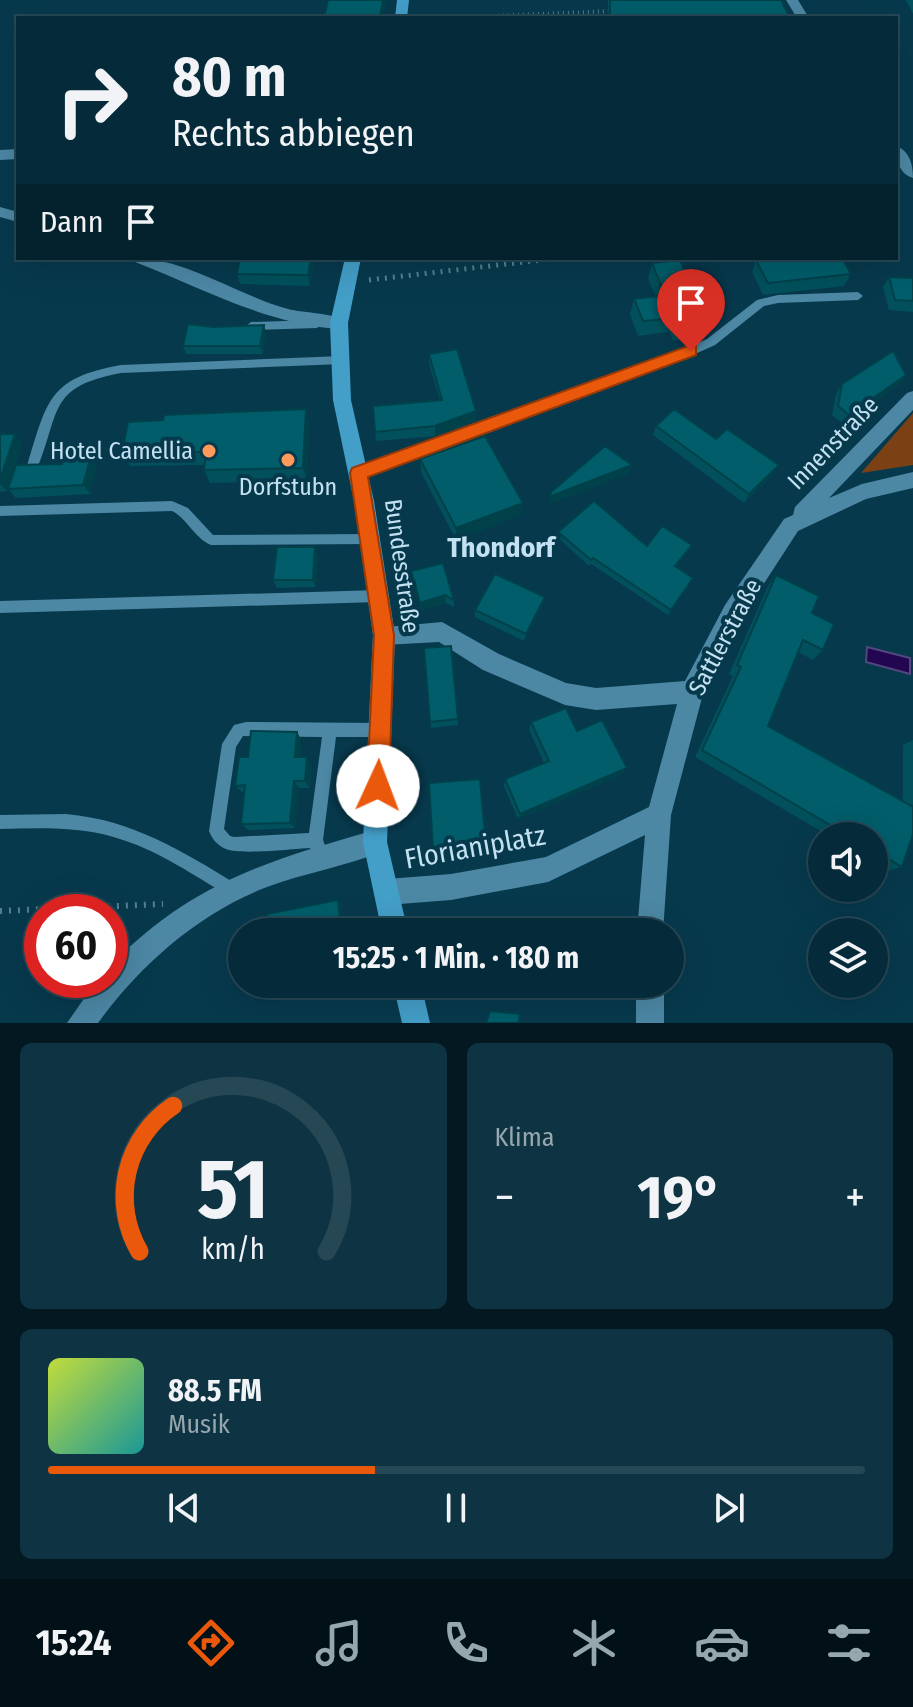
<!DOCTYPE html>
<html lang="de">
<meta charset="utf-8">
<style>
body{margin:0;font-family:"Fira Sans Condensed",sans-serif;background:#0e3342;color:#f1f3f6;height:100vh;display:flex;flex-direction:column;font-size:30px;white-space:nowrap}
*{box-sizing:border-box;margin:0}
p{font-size:26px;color:#97a7af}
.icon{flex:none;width:44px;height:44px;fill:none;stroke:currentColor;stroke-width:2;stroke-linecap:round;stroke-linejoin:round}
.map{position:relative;height:1023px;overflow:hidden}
.sheet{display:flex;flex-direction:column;gap:20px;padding:20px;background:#031820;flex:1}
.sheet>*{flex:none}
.top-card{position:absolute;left:16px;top:16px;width:882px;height:244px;border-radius:0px;box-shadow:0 8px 32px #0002,0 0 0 2px #264754;background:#052b3a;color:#f1f3f6;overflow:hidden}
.tools{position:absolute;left:808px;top:822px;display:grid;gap:16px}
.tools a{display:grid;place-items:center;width:80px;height:80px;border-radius:50%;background:#052b3a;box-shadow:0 8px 32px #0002,0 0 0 2px #264754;font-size:40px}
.speed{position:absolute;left:24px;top:894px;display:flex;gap:16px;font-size:40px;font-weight:700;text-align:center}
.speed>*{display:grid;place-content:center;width:104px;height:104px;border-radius:50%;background:#052b3a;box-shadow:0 8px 32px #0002,0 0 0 2px #264754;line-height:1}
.speed .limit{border:12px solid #d22;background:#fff;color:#111}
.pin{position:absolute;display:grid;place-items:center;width:68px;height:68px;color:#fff;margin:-82px -34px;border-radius:50% 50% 50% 0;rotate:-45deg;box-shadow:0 0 8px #0007}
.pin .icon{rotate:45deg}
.me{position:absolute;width:88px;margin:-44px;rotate:2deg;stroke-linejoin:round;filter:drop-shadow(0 0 6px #0008)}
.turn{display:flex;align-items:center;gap:28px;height:168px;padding:0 24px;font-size:36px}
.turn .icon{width:104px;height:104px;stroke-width:2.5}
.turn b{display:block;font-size:56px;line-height:68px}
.then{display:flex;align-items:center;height:76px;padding:0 24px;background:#0003;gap:16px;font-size:30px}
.big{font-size:60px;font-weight:700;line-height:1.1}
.sheet .widget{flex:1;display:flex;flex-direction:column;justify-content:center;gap:12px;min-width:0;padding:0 28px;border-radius:12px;background:#0e3342}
.sheet .dial{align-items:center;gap:0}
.dial svg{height:208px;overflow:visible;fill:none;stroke:#264754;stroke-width:7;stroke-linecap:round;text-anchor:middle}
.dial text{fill:#f1f3f6;stroke:none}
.song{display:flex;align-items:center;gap:24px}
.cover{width:96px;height:96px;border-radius:12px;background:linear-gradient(135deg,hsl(70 70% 55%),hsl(180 70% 35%))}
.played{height:8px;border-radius:4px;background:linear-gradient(90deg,#ea580c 40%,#264754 40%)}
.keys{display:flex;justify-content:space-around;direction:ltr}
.heat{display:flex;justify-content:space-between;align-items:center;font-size:44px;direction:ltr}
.sheet .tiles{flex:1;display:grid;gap:20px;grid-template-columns:1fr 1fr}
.widget:last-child{grid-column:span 2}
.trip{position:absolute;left:228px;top:918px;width:456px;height:80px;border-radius:40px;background:#052b3a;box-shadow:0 8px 32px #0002,0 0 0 2px #264754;font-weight:700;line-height:80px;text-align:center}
.dock{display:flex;height:128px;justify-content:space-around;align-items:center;background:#021117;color:#97a7af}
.dock .icon{width:56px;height:56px}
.dock .active{color:#ea580c}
.dock b{font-size:36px;color:#f1f3f6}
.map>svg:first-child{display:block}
</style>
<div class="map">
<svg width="913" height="1023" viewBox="0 0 913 1023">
<rect width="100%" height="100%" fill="#07394d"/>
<path fill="#7c4015" d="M913,413v52l-52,8z"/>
<path fill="#220650" stroke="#524880" stroke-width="2" d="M867,647l43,11v16l-44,-12z"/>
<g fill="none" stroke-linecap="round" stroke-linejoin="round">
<path stroke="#557f91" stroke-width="4" stroke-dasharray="1 4" stroke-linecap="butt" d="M443,18l170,-7"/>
<path stroke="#557f91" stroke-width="5" stroke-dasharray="2 6" stroke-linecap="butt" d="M369,280l190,-22"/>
<path stroke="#557f91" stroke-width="6" stroke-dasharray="2 7" stroke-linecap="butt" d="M0,911l163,-7"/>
<path fill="#4c87a4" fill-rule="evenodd" d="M858,292l5,4 -5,4 -80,3 -14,3 -49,39 -40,18 -225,79 -92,36 -4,-2 -2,-3 2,-3 88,-34 225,-79 40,-18 50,-39 21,-5z
M317,320l5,4 -5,4 -66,2 -5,-4 5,-4z
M342,356l5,4 -5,4 -221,9c-74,14 -60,38 -84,96h-8l-2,-3c20,-65 21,-88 94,-101z
M172,501l16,7 25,27 157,-1 4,1 2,4 -2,4 -4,1 -159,1c-17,-7 -23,-26 -39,-34l-172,5v-10z
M379,590l5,2 1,4 -1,4 -5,2 -379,11v-12z
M246,722l134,1 5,2 2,5 -2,5 -5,2h-44l-13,103 3,8 -3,5 -5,3 -5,-3 -3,-5c-18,1 -69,7 -84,1 -8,-3 -14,-10 -17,-18l13,-87 12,-19zM243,736l79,1 -13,96 -75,4 -4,-1 -6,-7 12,-82z
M66,814c67,6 116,37 172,71l3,5 -3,5 -5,3 -5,-3c-34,-19 -67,-43 -105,-55 -39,-14 -82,-12 -123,-11v-14z"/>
<path fill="#4c87a4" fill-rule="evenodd" d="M786,0h12l11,18h-12z
M896,146c14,5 17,19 17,32 -14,-4 -17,-19 -17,-32z
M18,149v10l-18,1v-10z
M0,207l18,5v10l-18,-5z
M133,258c53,0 104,37 155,51 14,4 52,4 60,14l-9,6c-73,-5 -137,-41 -204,-67z
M913,391v19l-84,88 33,-14 51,-12v16l-47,11 -68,32 -57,88 -38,75 -32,121 -8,117h-26l8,-97 -97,47 -97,18 -64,5 -9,-4 -4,-9 4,-9 9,-4 64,-5 95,-17 103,-50 28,-103 -81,6 -31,-5 -82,-35 -44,-28 -55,3 -8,-3 -3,-7 3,-7 66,-6 57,32 67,29 30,5 89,-7 40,-76 59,-86 9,-4 2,-8 112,-114z
M375,830l9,3 3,9 -3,9c-38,15 -79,22 -117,36 -68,26 -127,78 -169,136h-31l30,-43h13v-14c81,-83 157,-105 265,-136z
M636,984h28v39h-28z"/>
<path fill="#439ec8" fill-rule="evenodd" d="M397,0h12l-2,18h-12z
M345,258h16l-13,65 3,77 23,101 21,134 -8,207 21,90h-26l-19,-90 10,-207 -19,-134 -21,-101 -3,-77z
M393,984h28l9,39h-28z"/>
</g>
<path fill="#01505b" d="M608,0h173l9,18h-182z
M906,0h7v14z
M240,258h75l-5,28 -70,-2 -3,-10z
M756,260l95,14 -7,12 -81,9 -11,-23z
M652,263l72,45 -6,15 -16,2 -5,13 -24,3 -4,-9 -31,4 -8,-22 4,-15 21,-3 -7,-18z
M889,277l24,1v34l-24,-2 -6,-23z
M266,333l-3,21h-77l-3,-8z
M429,354l47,57v10l-41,15 -59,5 -1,-9 65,-32 -11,-36z
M906,375l-7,10 -56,39 -11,-9 4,-21 6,-10z
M309,423l-2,58 -97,2 -6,-13v-5l-74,1 -8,-14z
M656,426l60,13 63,26 -6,9 -29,29 -91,-68z
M0,434l22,9 -15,48 -7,1z
M91,456l6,9 -7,29 -74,4 -8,-9 54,-25z
M420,459l101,56 -65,25 -35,-68z
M558,532l89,14 45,-1 -16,22 17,11 -25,37 -77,-51 -2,2 -32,-29z
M318,555l-3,32 -38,1 -4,-8z
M411,571l43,29v7l-8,-4 -25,7z
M776,575l36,38 11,37 -10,10 -15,-8 -30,74 135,75v-56l10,-5v65l-8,-2 -3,64 -14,4 -14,-8v-27h-45l-134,-79 38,-81 -4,-2 39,-88z
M543,605l-19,36 -49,-24v-7z
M424,648l34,71v6l-27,3z
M531,722l46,9 44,44 -103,44 -14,-33 1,-7 39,-16 -15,-33z
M297,732l4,8 -1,17 11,7 -1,24h-11l-4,40 -47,2 -7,-6 4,-32h-3l-7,-6 13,-29z
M486,845v3l-53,5v-3z
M270,984h72l-64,14h-7z"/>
<path fill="#01414a" d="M383,0h4l-4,18h-3z
M311,258h4l-5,28 -2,-11z
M264,325l2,8 -3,21 -3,-8z
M906,375l-7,10 -56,39 6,-9z
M306,409l3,14 -2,58 -4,-13z
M476,411v10l-41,15v-10z
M15,434l7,9 -15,48 -7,-7v-4z
M91,456l6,9 -7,29 -7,-9z
M632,465l-3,9 -79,30 1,-8z
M779,465l-6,9 -29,29 5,-9z
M523,503l-2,12 -65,25v-12z
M315,547l3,8 -3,32 -2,-7z
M445,595l1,8 -25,7 -1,-7z
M545,597l-2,8 -19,36 2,-7z
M297,732l4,8 -1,24 -5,-7z
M307,757l4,7 -1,24 -5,-7z
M627,768l-6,7 -103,44 2,-5z
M294,781l5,7 -4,40 -5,-5z
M338,900l3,3 3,29h-3z"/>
<path fill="#015d6a" stroke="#01414a" stroke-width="2" d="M328,0h55l-3,18h-56z
M610,0h171l9,18h-180z
M240,258h71l-3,17 -71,-1z
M772,258h70l9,16 -83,9 -12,-23z
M680,260l13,30 21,-3 10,21 -26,3 5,12 -25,3 -4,-8 -31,3 -9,-22 31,-4 -13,-32z
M889,277l24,1v23l-18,-1z
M188,324l25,3 51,-2 -4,21h-77z
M457,349l19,62 -41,15 -60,6 -2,-26 69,-6 -13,-46z
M893,351l13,24 -57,40 -11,-9 4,-22z
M306,409l-3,59 -99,2 2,-18h-84l6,-30 35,-2 1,-5z
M674,409l42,30 11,-10 52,36 -30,29 -93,-68z
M0,434h15l-15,46z
M485,436l38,67 -67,25 -36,-69z
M605,446l27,19 -81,31 -1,-3z
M64,456h27l-8,29 -75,4 8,-24 46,-1z
M594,501l53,45 15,-20 30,19 -17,21 18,12 -22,32 -78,-52 -2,2 -33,-28z
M277,547h38l-2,33h-40z
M443,563l11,37 -9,-5 -25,8 -9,-32z
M495,574l50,23 -19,37 -51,-24z
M776,575l43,21 -7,17 22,11 -11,26 -20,-10 -35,86 145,81v27l-11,33 -25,-15 -3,7v-23h-25l-147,-86 39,-83 -4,-2z
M451,646l7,73 -28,3 -6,-74z
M566,708l11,23 25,-11 25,48 -107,46 -15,-35 44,-18 -18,-39z
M251,731l46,1 -2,25h12l-2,24h-11l-4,42 -49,1 4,-39 -10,1 4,-29h9z
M480,779l6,66 -53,5 -4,-67z
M338,900l3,32h-73l-1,-18z
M270,984h67l-66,14z
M490,1011l30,3 -1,8 6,1h-39z"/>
<path fill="#ea580c" stroke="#983908" stroke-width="2" d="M691,345l5,1v9l-328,122 26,158 -5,151 -3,8 -8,3 -8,-3 -3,-8 7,-151 -24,-162 2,-5z"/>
<g fill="#ff9a5b" stroke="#07394d" stroke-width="3">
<circle cx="209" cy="451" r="8"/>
<circle cx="288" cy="460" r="8"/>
</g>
<g text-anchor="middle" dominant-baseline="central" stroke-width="8" stroke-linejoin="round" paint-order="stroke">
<g font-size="24" fill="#c3e1f1" stroke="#07394d">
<text transform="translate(833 443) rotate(-46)">Innenstraße</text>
<text transform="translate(402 566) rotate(82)">Bundesstraße</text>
<text transform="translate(725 637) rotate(-62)">Sattlerstraße</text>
</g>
<g font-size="24" fill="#c3e1f1" stroke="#07394d" text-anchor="end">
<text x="193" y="451">Hotel Camellia</text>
<text x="288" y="487" text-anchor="middle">Dorfstubn</text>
</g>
<g font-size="28" font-weight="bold" fill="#c3e1f1" stroke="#07394d">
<text x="501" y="547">Thondorf</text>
</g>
<g font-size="28" fill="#c3e1f1" stroke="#07394d">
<text transform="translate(475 847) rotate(-10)">Florianiplatz</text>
</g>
</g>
</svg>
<div class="tools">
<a><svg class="icon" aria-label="sound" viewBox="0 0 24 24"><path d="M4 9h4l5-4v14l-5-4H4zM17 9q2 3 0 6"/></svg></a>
<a><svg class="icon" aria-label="layers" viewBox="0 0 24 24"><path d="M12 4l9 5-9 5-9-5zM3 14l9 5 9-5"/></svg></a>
</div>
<div class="speed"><div class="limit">60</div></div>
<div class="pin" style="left:691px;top:351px;background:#d93025"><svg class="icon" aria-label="arrive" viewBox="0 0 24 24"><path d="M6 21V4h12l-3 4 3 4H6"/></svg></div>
<svg class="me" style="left:378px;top:786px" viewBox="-20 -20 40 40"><circle r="19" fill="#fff"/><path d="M0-13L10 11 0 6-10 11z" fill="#ea580c"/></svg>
<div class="trip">15:25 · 1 Min. · 180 m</div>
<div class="top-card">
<div class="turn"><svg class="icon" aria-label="right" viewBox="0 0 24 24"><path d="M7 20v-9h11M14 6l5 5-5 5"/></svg><div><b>80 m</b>Rechts abbiegen</div></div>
<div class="then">Dann<svg class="icon" aria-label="arrive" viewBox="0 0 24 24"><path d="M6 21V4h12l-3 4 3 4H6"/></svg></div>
</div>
</div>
<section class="sheet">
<div class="tiles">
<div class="widget dial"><svg viewBox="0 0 100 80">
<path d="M14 69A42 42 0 1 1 86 69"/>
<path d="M14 69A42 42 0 0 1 27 13" stroke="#ea580c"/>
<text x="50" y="56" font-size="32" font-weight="700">51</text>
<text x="50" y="72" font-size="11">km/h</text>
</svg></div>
<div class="widget"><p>Klima</p>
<div class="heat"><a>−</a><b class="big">19°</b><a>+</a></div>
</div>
<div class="widget">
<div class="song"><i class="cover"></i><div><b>88.5 FM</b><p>Musik</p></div></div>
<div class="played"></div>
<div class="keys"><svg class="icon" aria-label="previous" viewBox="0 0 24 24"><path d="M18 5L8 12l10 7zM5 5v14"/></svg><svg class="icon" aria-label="pause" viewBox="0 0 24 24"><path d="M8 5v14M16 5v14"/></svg><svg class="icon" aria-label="next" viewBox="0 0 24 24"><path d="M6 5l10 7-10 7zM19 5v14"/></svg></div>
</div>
</div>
</section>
<nav class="dock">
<b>15:24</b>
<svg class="icon active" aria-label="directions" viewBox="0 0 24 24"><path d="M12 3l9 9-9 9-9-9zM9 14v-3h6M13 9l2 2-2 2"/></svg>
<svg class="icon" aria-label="music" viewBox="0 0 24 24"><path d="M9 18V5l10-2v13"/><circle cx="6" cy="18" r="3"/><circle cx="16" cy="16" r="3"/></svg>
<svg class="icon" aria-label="phone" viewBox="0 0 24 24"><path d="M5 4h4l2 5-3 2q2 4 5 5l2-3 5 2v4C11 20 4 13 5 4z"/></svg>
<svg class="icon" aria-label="climate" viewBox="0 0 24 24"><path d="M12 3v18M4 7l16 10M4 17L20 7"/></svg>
<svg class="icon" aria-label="car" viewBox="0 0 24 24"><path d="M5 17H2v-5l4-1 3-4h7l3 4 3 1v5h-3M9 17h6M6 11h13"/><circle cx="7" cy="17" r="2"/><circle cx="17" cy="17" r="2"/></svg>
<svg class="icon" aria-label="filters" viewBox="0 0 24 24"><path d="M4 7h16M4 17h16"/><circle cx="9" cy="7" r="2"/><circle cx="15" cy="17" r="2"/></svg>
</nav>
